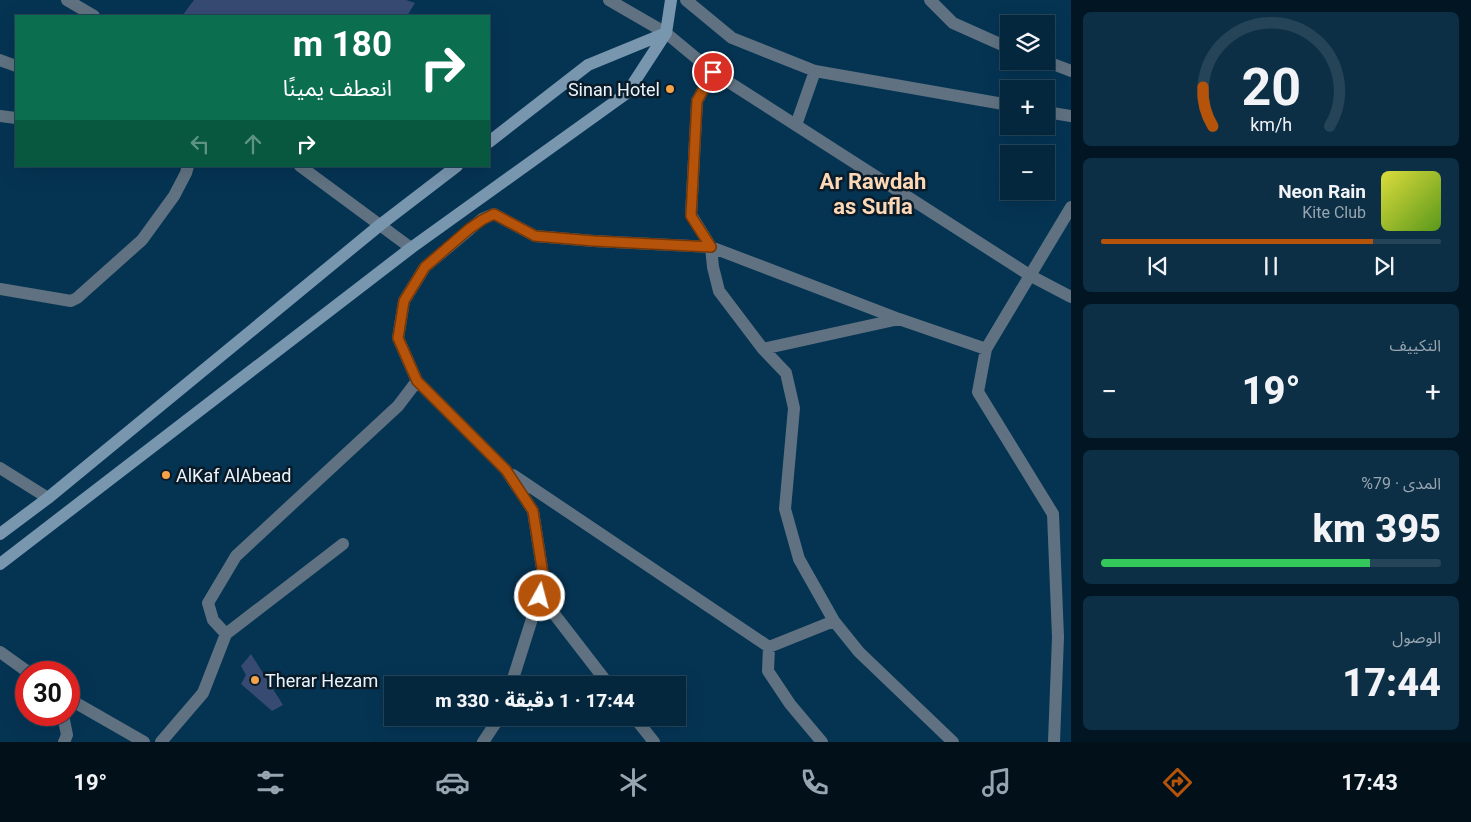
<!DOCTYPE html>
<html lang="ar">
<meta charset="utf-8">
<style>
body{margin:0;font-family:Roboto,"Noto Sans Arabic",sans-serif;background:#0d2f45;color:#f1f3f6;direction:rtl;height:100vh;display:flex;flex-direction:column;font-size:19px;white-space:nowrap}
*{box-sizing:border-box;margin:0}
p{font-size:16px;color:#97a5b0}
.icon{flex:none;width:28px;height:28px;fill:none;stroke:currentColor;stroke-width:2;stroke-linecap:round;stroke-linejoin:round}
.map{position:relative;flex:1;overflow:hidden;direction:ltr}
.side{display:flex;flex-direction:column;gap:12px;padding:12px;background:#021522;width:400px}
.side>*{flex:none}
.guide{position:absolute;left:15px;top:15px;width:475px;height:152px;border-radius:0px;box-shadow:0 5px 20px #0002,0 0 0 1px #254458;direction:rtl;background:#0b6e4f;color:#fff;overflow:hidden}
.fabs{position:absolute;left:1000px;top:15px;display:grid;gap:10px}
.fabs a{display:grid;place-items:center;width:55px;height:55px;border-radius:0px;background:#04273e;box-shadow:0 5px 20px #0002,0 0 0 1px #254458;font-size:25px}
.speed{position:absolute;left:15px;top:661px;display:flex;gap:10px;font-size:25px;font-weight:700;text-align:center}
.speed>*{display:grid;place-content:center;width:65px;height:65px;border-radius:50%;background:#04273e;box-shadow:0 5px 20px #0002,0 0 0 1px #254458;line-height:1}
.speed .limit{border:8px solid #d22;background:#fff;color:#111}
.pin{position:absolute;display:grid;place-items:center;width:42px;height:42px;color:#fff;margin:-21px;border:2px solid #fff;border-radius:50%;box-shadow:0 1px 5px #0007}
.me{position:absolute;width:55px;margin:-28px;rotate:7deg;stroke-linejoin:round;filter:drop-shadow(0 0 4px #0008)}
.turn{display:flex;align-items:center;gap:18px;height:105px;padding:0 15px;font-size:22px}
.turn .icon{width:65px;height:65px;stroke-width:2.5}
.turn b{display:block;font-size:35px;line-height:42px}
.lanes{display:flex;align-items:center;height:48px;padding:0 15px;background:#0003;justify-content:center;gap:25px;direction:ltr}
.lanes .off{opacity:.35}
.big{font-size:38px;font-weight:800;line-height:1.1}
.side .tile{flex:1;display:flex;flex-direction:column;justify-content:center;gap:8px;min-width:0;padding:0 18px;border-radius:8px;background:#0d2f45}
.side .dial{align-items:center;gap:0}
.dial svg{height:130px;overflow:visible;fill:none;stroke:#254458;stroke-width:7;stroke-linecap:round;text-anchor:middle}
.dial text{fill:#f1f3f6;stroke:none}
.song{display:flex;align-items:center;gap:15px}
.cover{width:60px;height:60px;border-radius:8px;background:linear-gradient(135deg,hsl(60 70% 55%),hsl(90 70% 35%))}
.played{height:5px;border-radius:2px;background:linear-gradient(90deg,#b45309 80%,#254458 80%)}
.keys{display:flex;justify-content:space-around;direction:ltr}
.heat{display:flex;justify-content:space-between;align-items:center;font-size:28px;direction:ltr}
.charge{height:8px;border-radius:4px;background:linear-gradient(90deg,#34c759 79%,#254458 0)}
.trip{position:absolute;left:384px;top:676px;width:302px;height:50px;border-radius:0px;background:#04273e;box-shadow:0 5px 20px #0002,0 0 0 1px #254458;font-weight:800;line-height:50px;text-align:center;direction:rtl}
.dock{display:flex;height:80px;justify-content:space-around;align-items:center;background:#021019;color:#97a5b0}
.dock .icon{width:35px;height:35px}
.dock .on{color:#b45309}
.dock b{font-size:22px;color:#f1f3f6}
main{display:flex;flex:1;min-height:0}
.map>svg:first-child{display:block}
</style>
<main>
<section class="side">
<div class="tile dial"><svg viewBox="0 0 100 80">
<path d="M14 69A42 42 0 1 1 86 69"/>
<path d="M14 69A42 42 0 0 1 8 45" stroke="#b45309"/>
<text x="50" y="56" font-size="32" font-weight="700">20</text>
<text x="50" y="72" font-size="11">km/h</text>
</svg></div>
<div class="tile">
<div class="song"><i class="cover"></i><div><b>Neon Rain</b><p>Kite Club</p></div></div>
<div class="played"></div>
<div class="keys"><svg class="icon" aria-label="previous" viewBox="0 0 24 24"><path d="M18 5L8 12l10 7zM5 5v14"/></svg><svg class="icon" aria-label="pause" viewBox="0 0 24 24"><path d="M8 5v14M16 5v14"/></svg><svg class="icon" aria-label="next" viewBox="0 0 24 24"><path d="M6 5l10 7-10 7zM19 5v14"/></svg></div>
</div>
<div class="tile"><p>التكييف</p>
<div class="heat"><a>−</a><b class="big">19°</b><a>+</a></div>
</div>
<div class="tile"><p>المدى · 79%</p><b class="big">395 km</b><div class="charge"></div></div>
<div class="tile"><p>الوصول</p><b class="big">17:44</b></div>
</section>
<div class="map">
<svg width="1071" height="742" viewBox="0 0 1071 742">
<rect width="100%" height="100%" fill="#053453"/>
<path fill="#374a72" d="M194,0h212l9,3 -8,13h-225z
M251,654l32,51 -11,6 -31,-27 5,-9 -5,-9z"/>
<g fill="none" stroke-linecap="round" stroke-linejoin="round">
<path stroke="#607281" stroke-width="12" d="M67,0l27,16
M686,0l46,38 83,33 194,34
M930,0l23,23 56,25
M0,60l16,6
M1045,61l26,10
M713,72l-16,29 -6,114 20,32 2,20 6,24 44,58 23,24 8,35 -9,101 14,50 35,62 25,31 94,90
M1046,112l25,4
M0,116l16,2
M796,125l19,-54
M300,166l111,82
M0,289l71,12 6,-3 65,-58 32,-44 12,-23 2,-7
M763,349l136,-30
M0,468l48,30
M513,475l256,172 65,-26
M545,584l3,22 61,79
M226,634l117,-90
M769,647l-1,24 22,33 32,38
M0,652l28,20
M511,685l33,-104 -11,-70 -27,-41 -89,-89 -19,-43 6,-37 21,-34 57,-48 12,-5 41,22 59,5 117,6 188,72 87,30
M69,699l75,43
M63,715l4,20 -3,7
M635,718l19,24
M161,742l42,-49 23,-59 -13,-14 -5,-17 28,-47 162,-150 19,-25
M483,742l16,-24
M1054,742l4,-105 -5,-123 -75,-122 8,-43 85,-142"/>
<path stroke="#607281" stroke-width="12" d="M609,0l57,33 47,39 318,204 40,21"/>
<path stroke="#7996af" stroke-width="12" d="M489,142l99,-77 78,-32
M0,534l48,-36 332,-273 77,-59
M0,564l411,-316 216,-155 39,-60 5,-33"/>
</g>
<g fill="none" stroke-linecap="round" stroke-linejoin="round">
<defs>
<path id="route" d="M540,596l4,-15 -11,-70 -27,-41 -89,-89 -19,-43 6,-37 21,-34 44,-38 13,-9 12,-6 41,22 59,5 117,6 -20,-31 6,-115 16,-29"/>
</defs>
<use href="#route" stroke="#753606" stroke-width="12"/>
<use href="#route" stroke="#b45309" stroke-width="9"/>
</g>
<g fill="#f6a248" stroke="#091b28" stroke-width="2">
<circle cx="670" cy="89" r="5"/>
<circle cx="166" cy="475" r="5"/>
<circle cx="255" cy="680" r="5"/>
</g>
<g text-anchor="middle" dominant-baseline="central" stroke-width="5" stroke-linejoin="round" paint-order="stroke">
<g font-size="18" fill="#ebf4fc" stroke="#091b28" text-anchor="start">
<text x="660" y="89" text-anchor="end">Sinan Hotel</text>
<text x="176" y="475">AlKaf AlAbead</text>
<text x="265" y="680">Therar Hezam</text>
</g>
<g font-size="22" font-weight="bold" fill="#fdd8b7" stroke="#091b28">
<text x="873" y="181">Ar Rawdah<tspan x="873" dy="25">as Sufla</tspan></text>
</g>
</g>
</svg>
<div class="fabs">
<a><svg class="icon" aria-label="layers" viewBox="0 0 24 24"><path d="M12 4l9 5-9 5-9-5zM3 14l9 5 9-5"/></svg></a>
<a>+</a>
<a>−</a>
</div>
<div class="speed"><div class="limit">30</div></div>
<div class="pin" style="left:713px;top:72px;background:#d93025"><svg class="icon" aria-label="arrive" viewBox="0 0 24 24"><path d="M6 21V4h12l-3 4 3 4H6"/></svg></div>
<svg class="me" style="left:540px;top:596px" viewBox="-20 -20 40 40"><circle r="17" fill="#b45309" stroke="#fff" stroke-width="3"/><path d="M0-11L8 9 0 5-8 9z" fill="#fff"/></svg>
<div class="trip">17:44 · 1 دقيقة · 330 m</div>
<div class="guide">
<div class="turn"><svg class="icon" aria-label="right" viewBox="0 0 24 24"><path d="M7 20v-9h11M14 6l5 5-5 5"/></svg><div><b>180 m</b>انعطف يمينًا</div></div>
<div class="lanes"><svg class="icon off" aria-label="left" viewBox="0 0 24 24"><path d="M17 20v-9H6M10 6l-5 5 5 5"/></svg><svg class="icon off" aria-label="ahead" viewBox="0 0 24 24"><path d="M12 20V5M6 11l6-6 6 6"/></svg><svg class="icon" aria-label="right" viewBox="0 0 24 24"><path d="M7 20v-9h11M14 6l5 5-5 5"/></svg></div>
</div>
</div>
</main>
<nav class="dock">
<b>17:43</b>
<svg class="icon on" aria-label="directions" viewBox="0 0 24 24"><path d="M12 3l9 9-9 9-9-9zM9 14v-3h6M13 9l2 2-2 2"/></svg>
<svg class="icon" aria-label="music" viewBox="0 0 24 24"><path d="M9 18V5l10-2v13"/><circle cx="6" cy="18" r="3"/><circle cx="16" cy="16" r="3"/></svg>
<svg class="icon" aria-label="phone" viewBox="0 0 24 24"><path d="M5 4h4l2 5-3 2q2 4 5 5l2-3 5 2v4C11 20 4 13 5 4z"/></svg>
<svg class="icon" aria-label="climate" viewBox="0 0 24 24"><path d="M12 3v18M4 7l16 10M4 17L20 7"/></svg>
<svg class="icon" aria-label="car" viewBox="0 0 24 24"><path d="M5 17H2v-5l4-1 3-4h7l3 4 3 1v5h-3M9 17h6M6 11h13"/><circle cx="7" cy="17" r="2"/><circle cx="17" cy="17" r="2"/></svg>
<svg class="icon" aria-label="filters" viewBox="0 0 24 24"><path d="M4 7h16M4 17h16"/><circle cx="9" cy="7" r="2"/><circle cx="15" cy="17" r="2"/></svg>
<b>19°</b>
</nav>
